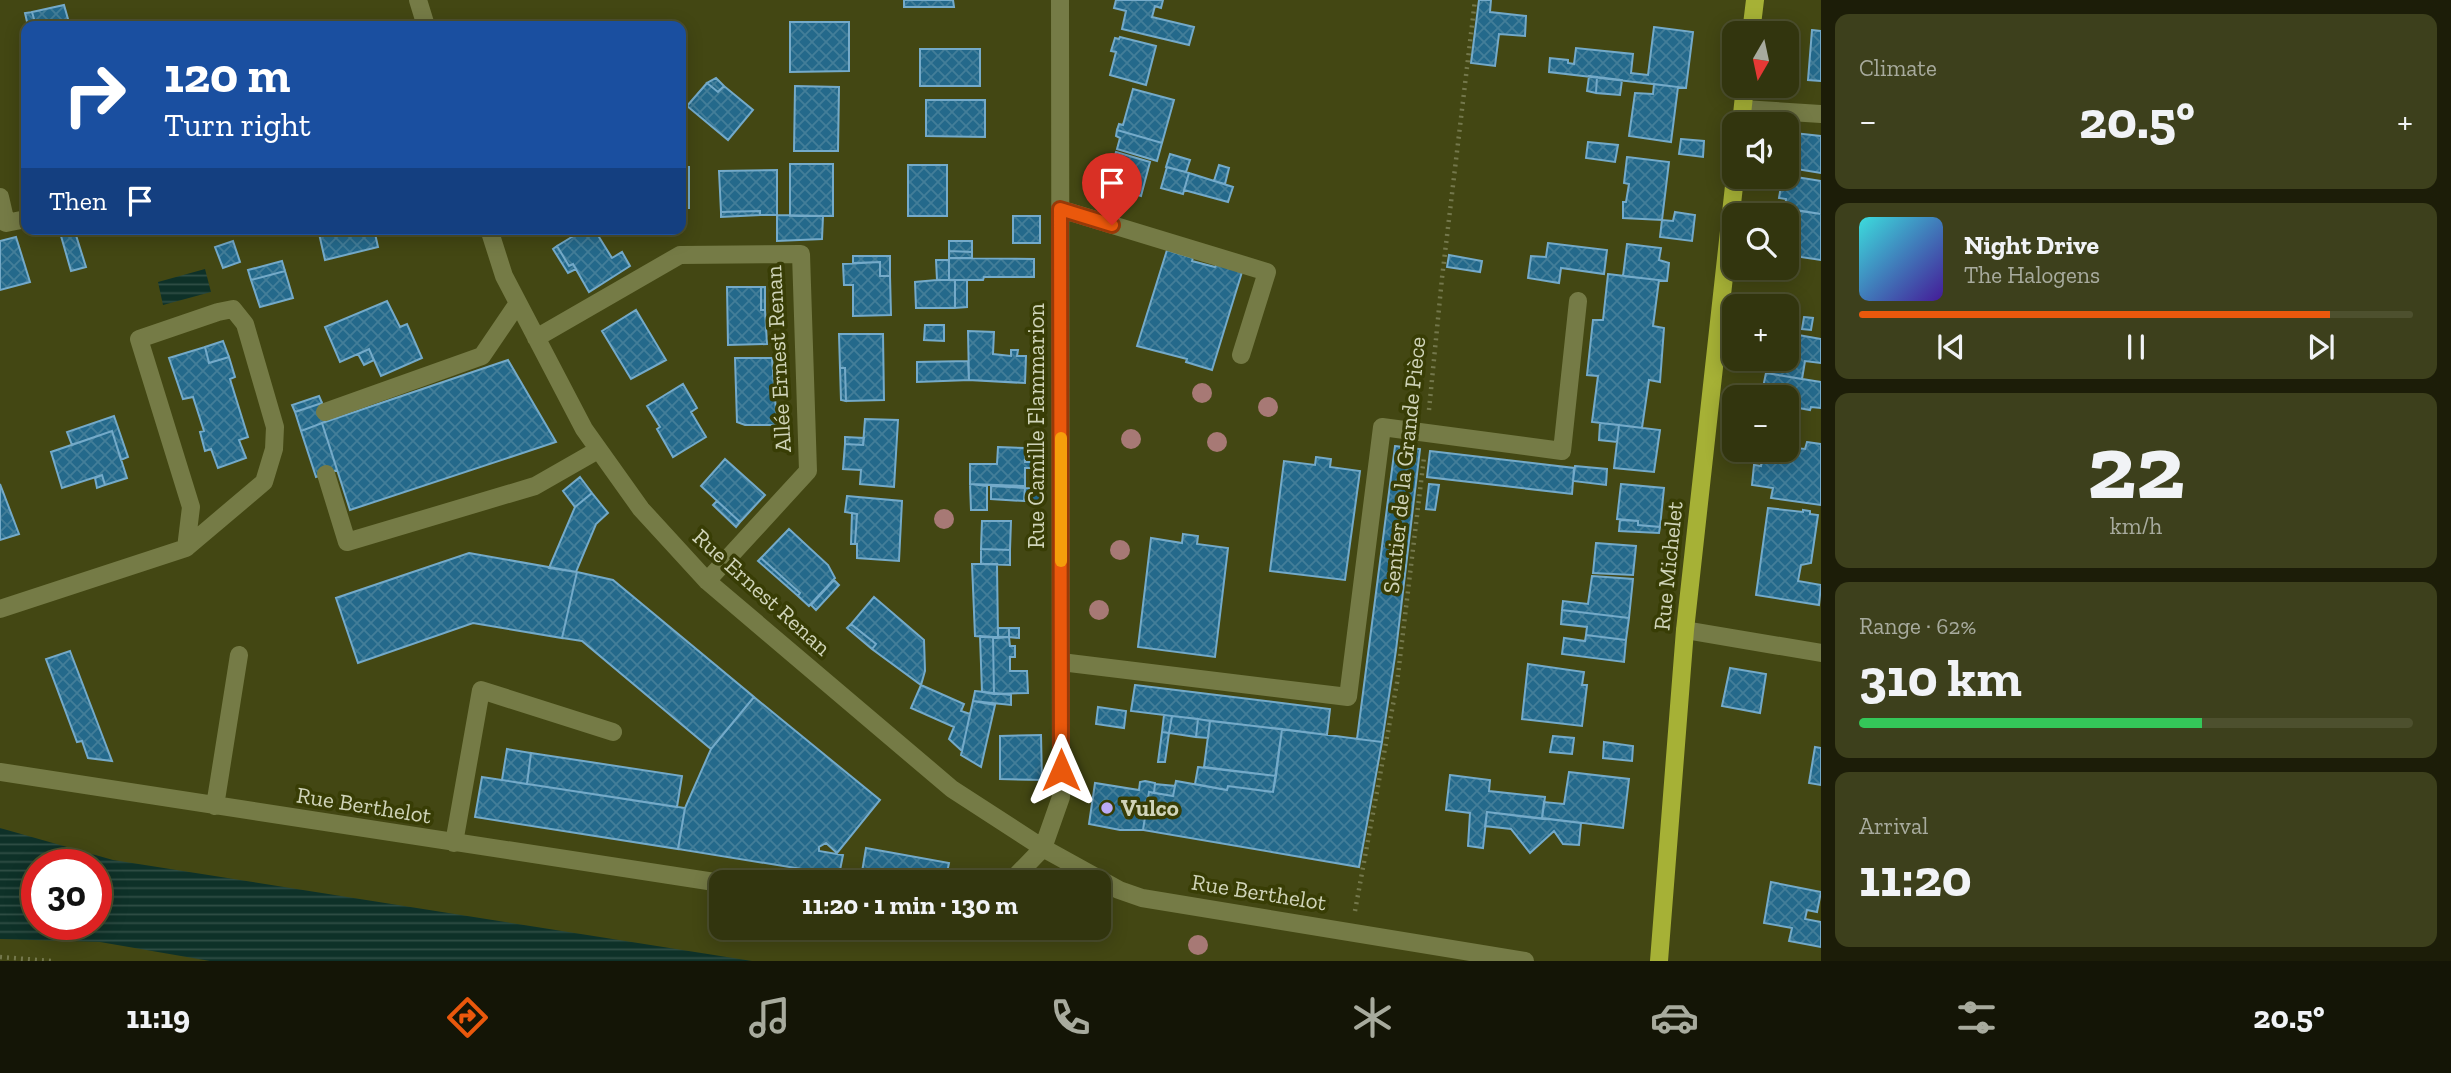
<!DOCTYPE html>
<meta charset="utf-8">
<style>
body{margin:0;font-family:"Zilla Slab",serif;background:#3d401c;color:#f1f3f6;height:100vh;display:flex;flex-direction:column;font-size:26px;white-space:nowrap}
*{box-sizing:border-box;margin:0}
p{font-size:23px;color:#a8ab9e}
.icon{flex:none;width:38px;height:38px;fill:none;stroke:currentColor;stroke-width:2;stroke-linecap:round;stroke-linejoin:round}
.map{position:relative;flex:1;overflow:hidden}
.panel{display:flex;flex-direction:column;gap:14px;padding:14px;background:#1c1d08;width:630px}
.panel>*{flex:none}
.banner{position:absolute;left:21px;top:21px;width:665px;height:214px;border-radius:14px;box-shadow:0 4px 18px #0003,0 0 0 2px #4d502e;background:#1a4fa0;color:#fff;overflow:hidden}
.needle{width:46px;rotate:189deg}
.tools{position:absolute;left:1722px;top:21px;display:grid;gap:14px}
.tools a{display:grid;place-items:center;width:77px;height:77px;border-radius:14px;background:#32350e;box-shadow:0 4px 18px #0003,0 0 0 2px #4d502e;font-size:35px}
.speed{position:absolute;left:21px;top:849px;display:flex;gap:14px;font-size:35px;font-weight:700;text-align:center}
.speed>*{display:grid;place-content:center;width:91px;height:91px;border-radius:50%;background:#32350e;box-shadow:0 4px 18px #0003,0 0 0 2px #4d502e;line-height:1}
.speed .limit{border:10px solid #d22;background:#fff;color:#111}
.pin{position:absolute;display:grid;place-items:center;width:60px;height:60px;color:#fff;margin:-72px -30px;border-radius:50% 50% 50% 0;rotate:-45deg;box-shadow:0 0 7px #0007}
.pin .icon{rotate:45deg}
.me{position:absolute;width:77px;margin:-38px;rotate:0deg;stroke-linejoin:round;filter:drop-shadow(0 0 5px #0008)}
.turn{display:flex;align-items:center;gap:24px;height:147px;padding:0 28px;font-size:32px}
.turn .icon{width:91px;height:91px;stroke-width:2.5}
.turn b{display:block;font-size:49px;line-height:60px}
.then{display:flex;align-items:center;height:66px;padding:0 28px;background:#0003;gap:14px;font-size:26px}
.big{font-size:52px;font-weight:700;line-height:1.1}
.panel .tile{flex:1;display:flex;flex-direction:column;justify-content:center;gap:10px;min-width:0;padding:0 24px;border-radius:14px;background:#3d401c}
.panel .dial{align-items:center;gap:0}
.dial b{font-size:91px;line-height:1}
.song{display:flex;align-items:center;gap:21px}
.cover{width:84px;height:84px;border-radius:10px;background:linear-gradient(135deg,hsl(180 70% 55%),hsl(260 70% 35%))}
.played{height:7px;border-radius:4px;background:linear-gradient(90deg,#ea580c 85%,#4d502e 85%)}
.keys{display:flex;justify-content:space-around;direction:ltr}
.heat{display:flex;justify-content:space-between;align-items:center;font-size:38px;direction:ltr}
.charge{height:10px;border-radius:5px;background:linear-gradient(90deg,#34c759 62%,#4d502e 0)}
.trip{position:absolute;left:709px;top:870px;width:402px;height:70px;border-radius:14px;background:#32350e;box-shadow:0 4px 18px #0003,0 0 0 2px #4d502e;font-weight:700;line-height:70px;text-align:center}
.tabs{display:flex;height:112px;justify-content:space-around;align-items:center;background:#141506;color:#a8ab9e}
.tabs .icon{width:49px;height:49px}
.tabs .current{color:#ea580c}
.tabs b{font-size:32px;color:#f1f3f6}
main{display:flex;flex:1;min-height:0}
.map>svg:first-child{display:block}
</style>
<main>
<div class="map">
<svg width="1821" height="961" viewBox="0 0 1821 961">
<defs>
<pattern id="water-rules" width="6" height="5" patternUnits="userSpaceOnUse" patternTransform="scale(1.75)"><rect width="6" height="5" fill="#0e3128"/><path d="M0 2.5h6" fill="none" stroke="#304e45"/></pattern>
<pattern id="building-cross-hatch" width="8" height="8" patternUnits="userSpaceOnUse" patternTransform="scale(1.75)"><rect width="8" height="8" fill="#24698b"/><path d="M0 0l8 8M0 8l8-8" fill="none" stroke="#437e99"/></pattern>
</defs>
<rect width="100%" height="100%" fill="#434713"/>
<path fill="url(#water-rules)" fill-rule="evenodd" d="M205,269l6,23 -48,13 -5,-23z
M0,828l113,32 639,101h-542l-110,-19 -100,-3zM37,864h59v60h-59z"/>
<path fill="url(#building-cross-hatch)" stroke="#74aac9" stroke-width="2" d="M904,0h49l1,7h-50z
M1116,0h47l-2,8 -6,-2 -3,11 42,10 -5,18 -67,-16 4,-18 -12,-3z
M1479,0h12l-1,12 36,4 -1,20 -26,-2 -4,32 -24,-3z
M64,5l6,21h-34l-4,-14z
M32,12l4,14h-8l-3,-13z
M790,22h59v49l-59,1z
M1654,27l39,5 -7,56 -137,-16 1,-14 18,2v3l6,1 2,-16 57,6 -2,19 17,2z
M1812,30l9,1v50l-13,-1z
M1120,37l36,9 -10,39 -36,-10 6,-23 -5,-1 4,-13 4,1z
M920,49h60v37h-60z
M1589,76l8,1 -1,16 -9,-2z
M1597,77l25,3 -2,15 -24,-2z
M716,78l8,8 -6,6 -11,-9z
M707,83l11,9 6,-6 29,24 -25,30 -41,-34z
M1654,84l24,3 -7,55 -42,-6 6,-43 18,1z
M795,86l44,1 -1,64h-44z
M1133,89l41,11 -12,43 -45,-13 2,-6 4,1z
M926,100h59v37l-59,-1z
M1117,130l45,13 -5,18 -40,-12 3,-11 -4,-2z
M1794,133l27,3v37l-31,-5 4,-20 -3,-1 1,-13z
M1681,139l23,2 -1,16 -24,-3z
M1588,142l30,3 -3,17 -29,-4z
M1116,152l34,10 -9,34 -35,-11z
M1170,154l20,6 -4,12 -20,-5z
M1627,157l42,5 -7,58 -39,-2v-16h3l3,-18 -5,-1z
M790,164h43v52h-43z
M908,165h39v51h-39z
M1219,165l10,3 -4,16 -11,-3z
M681,167h8v41h-8z
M1167,167l22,6 -6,21 -22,-6z
M777,170v45h-17v-4l-39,1 -2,-41z
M1189,173l44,14 -5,15 -44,-12z
M1790,176l31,5v33l-36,-5 1,-10 -7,-1 2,-12 7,1z
M1790,209l31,5v46l-34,-5v-28z
M760,211v4l-39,2v-5z
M1675,212l20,3 -3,26 -32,-4 2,-17 11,1z
M777,215l46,1 -1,23 -45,2z
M1013,216h27v27h-27z
M59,229h15l12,38 -15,4z
M318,229h56l4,18 -53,13z
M585,229h9l18,29 10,-6 8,14 -41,26 -16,-28 -4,2 -12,-20z
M16,237l14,45 -30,8v-49z
M233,241l7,21 -17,6 -8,-21z
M949,241h23v11l-23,-1z
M1548,243l59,7 -3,24 -43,-6 -2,15 -31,-5 3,-22 15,1z
M1627,244l34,4 -2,12 10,3 -2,18 -44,-5z
M557,246l12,20 4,-2 3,5 -8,4 -15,-24z
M1167,250l26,8 -1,3 23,6 2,-3 25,8 -30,98 -26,-8 1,-3 -50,-13z
M949,251l23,1v6h-23z
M1449,255l33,6 -2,11 -33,-5z
M853,256h37v20h-10v-14l-27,1z
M949,258l85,1v18h-50l-1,3h-34z
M936,260h13v20h-12z
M282,261l3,10 -34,9 -3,-10z
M880,262v14h10l1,39 -38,1v-31h-9l-1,-21z
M285,271l8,27 -33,9 -9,-27z
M1608,274l51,6 -6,46 11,2 -4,54 -11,-2 -7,48 -50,-6 6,-46 -11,-1 6,-55h10z
M937,280h18v28h-39l-1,-26z
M955,280h12v27l-12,1z
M727,287h34v23h4l2,34 -39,1z
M761,287h4v23h-4z
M387,301l13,26 7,-3 15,34 -41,18 -12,-27 -29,13 -15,-35z
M636,310l30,50 -35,19 -29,-48z
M1804,317l9,1 -2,12 -9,-1z
M925,325h19v16l-20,-1z
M968,331l26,1 -1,22 18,2v-6h7l-1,6h9l-1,27 -56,-3z
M1787,333l34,6v24l-16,-2 -3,18 -36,-6 2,-14h19z
M839,334h44l1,66 -38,1 -1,-33h-5z
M223,341l6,16 -20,6 -4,-16z
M205,347l4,16 20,-6 6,20 -5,2 18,58 -9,3 7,18 -28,10 -7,-19 -6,2 -5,-19 4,-1 -11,-34 -10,2 -14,-41z
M369,349l5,11 -10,5 -6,-11z
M735,358h37l5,67h-32l-8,-3z
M508,360l48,82 -206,68 -28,-87z
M968,361l1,19 -52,2v-20z
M840,368h5l1,33 -5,-1z
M1766,373l55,9v26l-10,-1 -1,3 -23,-4v-9h-26z
M683,384l14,24 -6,4 15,25 -33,20 -16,-28 3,-2 -13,-21z
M319,396l3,7 -27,9 -3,-7z
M322,403l6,18 -27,10 -6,-19z
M114,416l14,41 -7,3 -9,-29 -40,14 -5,-13z
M865,419l33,1 -4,67 -34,-3 1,-14 -18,-1 2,-25 18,1z
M322,423l15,47 -21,7 -15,-46z
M1600,423l19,2 -2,17 -18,-2z
M1619,425l41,5 -6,42 -40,-4z
M112,431l15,47 -22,7 -3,-10 -40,13 -11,-36z
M845,437l19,1 -1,7 -18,-1z
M1807,442l14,2v61l-50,-7 2,-10 -21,-3 2,-20 7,1 3,-16h23v-3l18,2z
M1395,446l25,3 -24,201 -14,92 -25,-3z
M998,447l27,1v14h6v6h-6v18l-55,-2v-20h27z
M1430,451l144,17 -2,26 -145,-17z
M1316,457l15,2 -1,8 30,4 -15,109 -75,-9 14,-110 31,4z
M725,459l40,36 -25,27 -39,-36z
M1575,466l32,3 -1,16 -33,-4z
M102,475l3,10 -8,3 -2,-10z
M580,477l12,16 -17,14 -12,-16z
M0,484l19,50 -19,6z
M970,484l17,2v24h-16z
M1429,484l10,1 -4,25 -9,-1z
M1621,484l43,4 -4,39 -22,-2v-4l-21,-2z
M991,486l34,2 -1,13 -33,-2z
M1025,488l16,1v12h-17z
M592,493l16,20 -12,11 -20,48 -27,-4 26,-61z
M847,496l55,5 -3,60 -42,-3v-14h-2l2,-30 -12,-2z
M717,501l23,21 -4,5 -23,-22z
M1768,508l35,4v-2l7,1v3l8,1 -7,48 -10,2 -3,16 23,4 -2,20 -63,-10z
M852,513l5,1 -2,30h-4z
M1620,520l18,1v4l22,2 -1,6 -40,-2z
M982,521h29l-1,29 -29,-1z
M789,529l39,36 7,13 -26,28 -11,-10 2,-3 -39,-35z
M1183,534l15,2 -1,8 31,4 -13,109 -77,-10 13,-109 31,5z
M1596,543l40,3 -3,29 -40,-2z
M981,549l29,1v15l-29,-1z
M469,553l108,19 -15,66 -89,-15 -115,40 -22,-65z
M761,558l39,35 -2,3 -40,-35z
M972,564h25l1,74 -23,-2z
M577,572l36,8 141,117 -43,52 -129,-108 -20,-3z
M1592,576l41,3 -4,39 -67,-8 1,-9 25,3z
M834,580l5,5 -23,25 -5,-5z
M874,597l50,43 1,31 -4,14 -49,-36 4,-5 -25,-20z
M1562,610l67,8 -3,22 -40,-5 1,-8 -26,-3z
M851,624l25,20 -4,5 -25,-21z
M998,628h11v9l-11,1z
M1009,628h10v10l-10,-1z
M1586,635l40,5 -2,22 -62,-8 2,-16 21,3z
M980,636l13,1 1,57 -12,-2z
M993,637h16l1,9h5v11h-5v14h17l1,22 -34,1z
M70,651l42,110 -24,-3 -6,-17 -5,1 -31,-83z
M1528,664l56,8 -2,13h5l-5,41 -60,-7z
M1730,668l36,6 -6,39 -38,-7z
M921,685l43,19 -3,7 9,3 -8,37 -13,-12 5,-12 -43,-19z
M1135,685l195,24 -3,26 -196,-24z
M975,691l36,4v10l-38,-4z
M754,697l126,103 -43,53 -11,-10 -7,4v4l24,4 -4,20 -161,-26 7,-41 26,-59z
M973,701l22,4 -14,62 -20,-12z
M1098,707l28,4 -2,17 -28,-4z
M1164,715l8,1 -3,17 -7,-1z
M1172,716l26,3 -2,18 -27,-4z
M1198,719l12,2 -2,17 -12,-1z
M1210,721l72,8 -6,47 -72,-9z
M1282,729l100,13 -23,125 -216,-37 6,-38 24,4 3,-15 51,9 1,-4 45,6z
M1162,732l7,1 -4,29h-7z
M1041,735l1,45 -42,-1v-43z
M1553,736l21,2 -2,16 -22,-2z
M1604,742l29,4 -1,15 -29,-3z
M1815,747l6,1v37l-12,-2z
M507,749l24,4 -4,31 -25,-4z
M531,753l151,23 -5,31 -150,-23z
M1198,767l78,9 -3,16 -45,-6 -1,4 -32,-6z
M1569,772l60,7 -6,49 -81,-10 2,-16 20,2z
M1450,775l40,5 -1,11 56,6 -3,22 -55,-7 -4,36 -15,-2 2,-33 -24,-3z
M482,777l203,31 -7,41 -203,-32z
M1145,781l10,2 -1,10 -5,-1 -6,38h-23l-31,-6 6,-41 44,7 1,-8z
M1155,784l20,2 -2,10 -19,-3z
M1487,812l94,11 -2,22 -16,-1 -9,-13 -24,22 -19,-24 -26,-3z
M866,848l83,15 -4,19h-57l-27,-4z
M1771,882l50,10 -4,20 -10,-2 -2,9 16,3v25l-32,-6 3,-13 -28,-5z"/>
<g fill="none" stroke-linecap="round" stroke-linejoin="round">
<path stroke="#74784c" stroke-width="4.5" stroke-dasharray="2 5" stroke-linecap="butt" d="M1429,410l13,-132 33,-278
M1355,911l42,-228 27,-226
M0,957l51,4"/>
<path stroke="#757b46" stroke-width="18" d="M418,0l8,26
M1743,109l78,5
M0,197l6,26 20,-4
M1060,209l207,63 -26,83
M489,229l15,47 80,153 57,80 66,72 245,208 91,59 76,42 23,8 383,63
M536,338l144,-83 121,-1 7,217 -101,110
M325,412l157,-56 36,-53
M326,474l21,68 188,-56 63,-36
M0,609l186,-61 5,-41 -52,-168 79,-27 15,-3 12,15 30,103 -1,22 -10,33 -78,66
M1685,630l136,23
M1061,662l287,35 34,-270 180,24 16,-150
M0,772l721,111
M215,806l24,-151
M454,843l27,-153 132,42
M1010,882l33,-34 18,-51 -1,-797"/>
<path stroke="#a6b136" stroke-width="18" d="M1751,33l4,-33
M1741,124l4,-38
M1659,961l26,-331 50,-453"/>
</g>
<g fill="#a77975">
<circle cx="1202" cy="393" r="10"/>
<circle cx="1268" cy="407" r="10"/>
<circle cx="1131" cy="439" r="10"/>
<circle cx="1217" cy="442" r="10"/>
<circle cx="944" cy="519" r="10"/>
<circle cx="1120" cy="550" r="10"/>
<circle cx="1099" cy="610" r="10"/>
<circle cx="1198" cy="945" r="10"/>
</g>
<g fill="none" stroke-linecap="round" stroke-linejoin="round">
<defs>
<path id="route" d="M1061,770l-1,-561 52,16"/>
</defs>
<use href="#route" stroke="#983908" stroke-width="18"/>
<use href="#route" stroke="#ea580c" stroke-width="12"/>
<path stroke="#f59e0b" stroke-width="12" d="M1061,438v123"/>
</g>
<circle fill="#bbaaf6" stroke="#383d05" stroke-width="2.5" cx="1107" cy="808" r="7"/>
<g text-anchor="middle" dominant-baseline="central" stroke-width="7" stroke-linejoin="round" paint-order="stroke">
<g font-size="23" fill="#d0d4b9" stroke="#383d05">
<text transform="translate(778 359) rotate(-93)">Allée Ernest Renan</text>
<text transform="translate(1036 426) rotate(-90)">Rue Camille Flammarion</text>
<text transform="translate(1404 465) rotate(-84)">Sentier de la Grande Pièce</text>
<text transform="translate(1668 566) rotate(-84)">Rue Michelet</text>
<text transform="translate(762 592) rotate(42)">Rue Ernest Renan</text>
<text transform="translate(364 805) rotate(9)">Rue Berthelot</text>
<text transform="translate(1259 892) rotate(9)">Rue Berthelot</text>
</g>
<g font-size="23" font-weight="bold" fill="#d0d4b9" stroke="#383d05" text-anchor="start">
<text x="1121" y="808">Vulco</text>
</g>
</g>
</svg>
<div class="tools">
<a><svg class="needle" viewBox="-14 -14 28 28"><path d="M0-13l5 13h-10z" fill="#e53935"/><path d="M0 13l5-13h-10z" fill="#a8ab9e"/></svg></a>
<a><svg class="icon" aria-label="sound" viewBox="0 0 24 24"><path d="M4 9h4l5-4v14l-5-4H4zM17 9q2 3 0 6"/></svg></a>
<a><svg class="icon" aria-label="search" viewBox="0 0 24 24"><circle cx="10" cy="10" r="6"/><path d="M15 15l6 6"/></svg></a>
<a>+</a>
<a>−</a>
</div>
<div class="speed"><div class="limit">30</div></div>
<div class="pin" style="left:1112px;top:225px;background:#d93025"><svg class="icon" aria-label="arrive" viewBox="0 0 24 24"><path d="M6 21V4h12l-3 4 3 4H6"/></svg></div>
<svg class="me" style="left:1061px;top:770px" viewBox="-20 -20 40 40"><path d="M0-17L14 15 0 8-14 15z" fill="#ea580c" stroke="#fff" stroke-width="4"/></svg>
<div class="trip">11:20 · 1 min · 130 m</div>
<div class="banner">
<div class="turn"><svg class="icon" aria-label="right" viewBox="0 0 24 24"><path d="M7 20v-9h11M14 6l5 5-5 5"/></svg><div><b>120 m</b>Turn right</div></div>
<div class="then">Then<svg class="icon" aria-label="arrive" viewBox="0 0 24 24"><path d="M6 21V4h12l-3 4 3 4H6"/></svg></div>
</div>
</div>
<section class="panel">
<div class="tile"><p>Climate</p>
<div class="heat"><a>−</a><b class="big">20.5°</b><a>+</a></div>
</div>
<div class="tile">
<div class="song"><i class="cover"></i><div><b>Night Drive</b><p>The Halogens</p></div></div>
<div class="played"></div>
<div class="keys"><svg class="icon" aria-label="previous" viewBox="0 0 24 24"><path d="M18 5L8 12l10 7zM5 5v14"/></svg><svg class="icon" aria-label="pause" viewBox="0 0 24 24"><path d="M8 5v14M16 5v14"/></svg><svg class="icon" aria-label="next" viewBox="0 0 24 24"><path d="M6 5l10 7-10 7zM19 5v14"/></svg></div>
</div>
<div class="tile dial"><b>22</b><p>km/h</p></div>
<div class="tile"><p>Range · 62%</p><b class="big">310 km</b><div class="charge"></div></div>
<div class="tile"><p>Arrival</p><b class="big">11:20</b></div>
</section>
</main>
<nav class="tabs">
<b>11:19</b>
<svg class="icon current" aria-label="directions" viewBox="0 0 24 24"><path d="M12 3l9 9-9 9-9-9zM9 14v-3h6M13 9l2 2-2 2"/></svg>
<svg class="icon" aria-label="music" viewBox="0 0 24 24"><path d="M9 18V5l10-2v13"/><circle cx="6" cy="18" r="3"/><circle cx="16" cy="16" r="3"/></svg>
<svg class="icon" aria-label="phone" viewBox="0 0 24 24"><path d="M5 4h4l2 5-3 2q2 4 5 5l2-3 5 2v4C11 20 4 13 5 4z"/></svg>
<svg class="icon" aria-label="climate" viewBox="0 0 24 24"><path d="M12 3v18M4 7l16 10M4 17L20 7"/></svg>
<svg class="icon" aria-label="car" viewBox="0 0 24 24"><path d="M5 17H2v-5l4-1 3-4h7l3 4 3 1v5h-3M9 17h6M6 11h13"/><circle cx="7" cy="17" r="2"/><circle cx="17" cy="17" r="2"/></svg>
<svg class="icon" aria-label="filters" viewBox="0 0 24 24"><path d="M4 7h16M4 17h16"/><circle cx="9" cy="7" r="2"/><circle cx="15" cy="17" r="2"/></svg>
<b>20.5°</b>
</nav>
